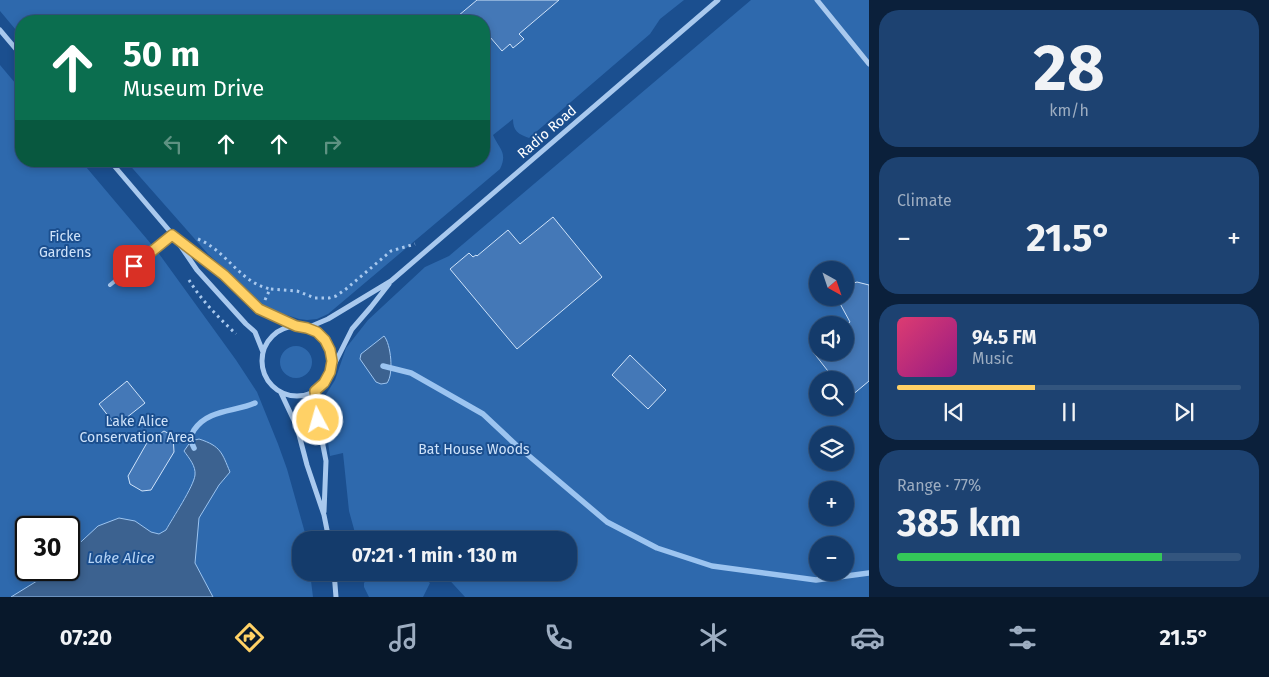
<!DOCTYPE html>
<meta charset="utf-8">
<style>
body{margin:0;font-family:"Fira Sans",sans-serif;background:#1d4271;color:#f1f3f6;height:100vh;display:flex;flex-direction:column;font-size:19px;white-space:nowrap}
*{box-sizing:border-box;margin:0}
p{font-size:16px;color:#9dadc1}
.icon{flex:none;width:28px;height:28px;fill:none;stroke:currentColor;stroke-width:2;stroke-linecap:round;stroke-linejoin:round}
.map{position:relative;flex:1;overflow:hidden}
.sheet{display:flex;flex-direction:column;gap:10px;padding:10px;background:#0b203b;width:400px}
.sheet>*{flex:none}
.banner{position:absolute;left:15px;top:15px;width:475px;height:152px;border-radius:20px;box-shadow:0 2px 8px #0003,0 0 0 1px #33557e;background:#0b6e4f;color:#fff;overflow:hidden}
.needle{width:32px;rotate:140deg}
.controls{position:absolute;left:809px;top:261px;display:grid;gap:10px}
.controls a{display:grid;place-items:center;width:45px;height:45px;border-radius:50%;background:#143b6b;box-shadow:0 2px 8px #0003,0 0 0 1px #33557e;font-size:25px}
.speed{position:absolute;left:15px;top:516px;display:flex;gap:10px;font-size:25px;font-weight:700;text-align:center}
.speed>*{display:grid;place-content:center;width:65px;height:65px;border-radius:50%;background:#143b6b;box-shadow:0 2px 8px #0003,0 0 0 1px #33557e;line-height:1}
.speed .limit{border:2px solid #111;border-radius:8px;background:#fff;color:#111}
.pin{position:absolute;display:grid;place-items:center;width:42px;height:42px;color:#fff;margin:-21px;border-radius:10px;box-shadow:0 2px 8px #0006}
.me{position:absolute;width:55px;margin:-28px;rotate:354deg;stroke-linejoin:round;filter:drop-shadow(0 0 4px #0008)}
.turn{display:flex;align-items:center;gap:18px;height:105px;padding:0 25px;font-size:22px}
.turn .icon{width:65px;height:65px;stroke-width:2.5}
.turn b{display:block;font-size:35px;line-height:42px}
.lanes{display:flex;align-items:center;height:48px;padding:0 25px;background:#0003;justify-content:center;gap:25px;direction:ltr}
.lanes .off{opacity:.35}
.big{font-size:38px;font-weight:700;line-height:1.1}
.sheet .tile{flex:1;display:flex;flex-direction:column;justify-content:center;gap:8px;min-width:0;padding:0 18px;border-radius:20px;background:#1d4271}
.sheet .dial{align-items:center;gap:0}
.dial b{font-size:65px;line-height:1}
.song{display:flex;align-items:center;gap:15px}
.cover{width:60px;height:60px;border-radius:8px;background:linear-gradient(135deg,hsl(340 70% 55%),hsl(310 70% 35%))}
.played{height:5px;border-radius:2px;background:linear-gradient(90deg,#ffd166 40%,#33557e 40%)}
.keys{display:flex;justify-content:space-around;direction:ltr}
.heat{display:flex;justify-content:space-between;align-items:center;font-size:28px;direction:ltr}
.charge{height:8px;border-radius:4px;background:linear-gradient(90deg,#34c759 77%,#33557e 0)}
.trip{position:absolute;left:292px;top:531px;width:285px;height:50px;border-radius:20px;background:#143b6b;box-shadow:0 2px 8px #0003,0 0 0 1px #33557e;font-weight:700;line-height:50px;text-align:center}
.menu{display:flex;height:80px;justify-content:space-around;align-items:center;background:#08182b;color:#9dadc1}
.menu .icon{width:35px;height:35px}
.menu .active{color:#ffd166}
.menu b{font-size:22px;color:#f1f3f6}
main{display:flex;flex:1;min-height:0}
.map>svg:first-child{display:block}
</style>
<main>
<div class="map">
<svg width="869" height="597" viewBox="0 0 869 597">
<rect width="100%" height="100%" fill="#1b4f8f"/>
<path fill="#2e69ad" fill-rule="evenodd" d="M0,0h684l-24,19 -10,15 -121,104c-11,-4 -16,-7 -16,-19l-20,16c6,14 15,17 7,34l-172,145 -11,5 -10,1 -8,-1 -34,-11 -42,-41 -15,-13 -82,-93h358v-140h-463v15l-21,-25z
M751,0h118v597h-404l-22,-24 126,-1v-32h-212l-8,-29 -6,-58 -13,3 -7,-48 2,-12 10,-16 11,-32 22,-28 57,-53 24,-11zM818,270h27v28h-27zM818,325h27v27h-27zM818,380h27v28h-27zM818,435h27v27h-27zM818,490h27v28h-27zM818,545h27v27h-27z
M0,65l21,25v71h60l76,90 79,109 21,32 21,52 9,25 20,71h-6v32l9,1 3,24h-313zM26,528h43v42h-43z
M280 362a16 16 0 1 1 32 0a16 16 0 1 1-32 0Z
M411,573l10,3 9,7 -7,14h-54l-5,-10v-4c10,-14 32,-11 47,-10z"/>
<path fill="#3c6290" stroke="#9cc4f0" d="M384,336c7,8 10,38 3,47l-6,1 -5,-2 -16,-23 1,-5z
M199,439c22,7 23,14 31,33l-11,13 -20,33 -4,45 18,34h-202l34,-21 7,-6h17v-17l29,-27 21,-8 16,3 16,11 8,2 7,-4c6,-11 28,-44 29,-55 1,-9 -6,-17 -11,-24l7,-10z"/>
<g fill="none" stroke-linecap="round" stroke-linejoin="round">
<path stroke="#9cc4f0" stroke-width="5.5" d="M383,366l28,7 72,41 32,30 92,78 50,26 55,18 104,14 53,-7
M194,448c-4,-7 -4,-12 0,-18 14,-21 41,-18 61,-27"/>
</g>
<path fill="#4478b7" stroke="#cfe3fa" d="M477,0h82l-40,34 5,5 -11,9 -3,-4 -8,7 -18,-21v-9h-32z
M553,217l49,60 -85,72 -67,-80 19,-16 4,4 3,-2 1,1 31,-26 12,14z
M857,282l12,3v96l-24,20v-21h-10l-22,-28h32v-26l5,-4 -13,-24h8v-10l6,-4z
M630,355l36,35 -18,19 -36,-34z
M127,381l18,22 -29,23 -17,-22z
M164,431l9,5 1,16 -23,38 -9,1 -12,-7 -2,-8 24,-42 4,2z"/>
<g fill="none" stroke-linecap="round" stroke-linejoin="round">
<path stroke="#a9c9ee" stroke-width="3" stroke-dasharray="2.5 4" stroke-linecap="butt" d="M198,239c29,12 41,43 72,50
M189,280c12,20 30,38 47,54
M265,300l5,-11 27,2 18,7h14l7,-2 10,-7 45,-38 24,-7"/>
<path stroke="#a9c9ee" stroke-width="4" d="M110,285l63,-50"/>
<path stroke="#a9c9ee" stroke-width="5" d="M817,0l52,64
M0,30l21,25
M110,161l63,74 24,35 49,54 9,8 8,20
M177,239l47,36 35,34 37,17
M262 361a35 35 0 1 1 70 0a35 35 0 1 1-70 0Z
M307,328l21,-9 63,-38 327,-281
M333,367l19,-38 19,-22 18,-23
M315,391l3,29 8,41 -2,51
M281,393l16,34 10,38 17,50 5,25
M334,572l2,25"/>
</g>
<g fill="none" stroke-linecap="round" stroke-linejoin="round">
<defs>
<path id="route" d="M134,266l38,-31 52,40 35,34 37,17 11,2 10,4 8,8 5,10 2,11 -2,11 -6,11 -9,8 3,29"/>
</defs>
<use href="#route" stroke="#a68842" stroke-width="12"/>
<use href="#route" stroke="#ffd166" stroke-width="9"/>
</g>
<g text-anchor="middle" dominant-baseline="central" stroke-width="4" stroke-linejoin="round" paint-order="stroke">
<g font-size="14" fill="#fff" stroke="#1b4f8f">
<text transform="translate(547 132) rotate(-41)">Radio Road</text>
</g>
<g font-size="14" fill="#cfe3fa" stroke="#1b4f8f">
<text x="65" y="236">Ficke<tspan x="65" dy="16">Gardens</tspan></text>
<text x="137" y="421">Lake Alice<tspan x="137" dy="16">Conservation Area</tspan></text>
<text x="474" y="449">Bat House Woods</text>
</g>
<g font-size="15" font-style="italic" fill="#b5d3f5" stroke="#1b4f8f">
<text x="121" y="558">Lake Alice</text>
</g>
</g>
</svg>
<div class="controls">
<a><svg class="needle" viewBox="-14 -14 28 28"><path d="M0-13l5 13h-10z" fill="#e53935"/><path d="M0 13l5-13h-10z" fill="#9dadc1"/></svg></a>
<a><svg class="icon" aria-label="sound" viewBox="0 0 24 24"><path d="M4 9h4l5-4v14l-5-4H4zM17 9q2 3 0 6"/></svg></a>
<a><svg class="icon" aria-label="search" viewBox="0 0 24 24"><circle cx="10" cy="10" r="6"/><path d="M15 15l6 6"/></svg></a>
<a><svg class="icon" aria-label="layers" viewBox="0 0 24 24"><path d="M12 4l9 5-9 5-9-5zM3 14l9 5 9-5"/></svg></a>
<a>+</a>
<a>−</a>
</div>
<div class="speed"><div class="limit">30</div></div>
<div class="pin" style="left:134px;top:266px;background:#d93025"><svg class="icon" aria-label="arrive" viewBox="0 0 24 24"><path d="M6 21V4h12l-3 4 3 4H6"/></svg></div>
<svg class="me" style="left:318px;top:420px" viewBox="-20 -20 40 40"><circle r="17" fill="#ffd166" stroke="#fff" stroke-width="3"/><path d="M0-11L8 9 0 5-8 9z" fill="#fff"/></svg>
<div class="trip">07:21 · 1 min · 130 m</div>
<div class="banner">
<div class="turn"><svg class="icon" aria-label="ahead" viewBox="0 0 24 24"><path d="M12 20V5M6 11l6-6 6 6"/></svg><div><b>50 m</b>Museum Drive</div></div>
<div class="lanes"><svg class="icon off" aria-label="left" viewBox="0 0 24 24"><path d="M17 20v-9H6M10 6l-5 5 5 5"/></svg><svg class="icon" aria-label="ahead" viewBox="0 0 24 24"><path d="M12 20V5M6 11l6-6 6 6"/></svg><svg class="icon" aria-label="ahead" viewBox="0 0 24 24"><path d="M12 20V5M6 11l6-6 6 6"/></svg><svg class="icon off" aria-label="right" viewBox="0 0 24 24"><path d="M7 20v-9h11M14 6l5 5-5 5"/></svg></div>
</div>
</div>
<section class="sheet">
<div class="tile dial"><b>28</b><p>km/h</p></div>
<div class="tile"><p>Climate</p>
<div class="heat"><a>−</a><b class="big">21.5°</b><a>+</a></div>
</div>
<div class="tile">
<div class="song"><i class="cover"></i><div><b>94.5 FM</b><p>Music</p></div></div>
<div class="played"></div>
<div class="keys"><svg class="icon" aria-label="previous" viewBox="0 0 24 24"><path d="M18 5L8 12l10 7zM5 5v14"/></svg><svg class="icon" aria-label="pause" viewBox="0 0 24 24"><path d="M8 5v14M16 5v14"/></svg><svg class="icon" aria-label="next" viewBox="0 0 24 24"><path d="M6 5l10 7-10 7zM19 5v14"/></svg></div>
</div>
<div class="tile"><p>Range · 77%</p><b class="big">385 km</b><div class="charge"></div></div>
</section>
</main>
<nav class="menu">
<b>07:20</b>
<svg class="icon active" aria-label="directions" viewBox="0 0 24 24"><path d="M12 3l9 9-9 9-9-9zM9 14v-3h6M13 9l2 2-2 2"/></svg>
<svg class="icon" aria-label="music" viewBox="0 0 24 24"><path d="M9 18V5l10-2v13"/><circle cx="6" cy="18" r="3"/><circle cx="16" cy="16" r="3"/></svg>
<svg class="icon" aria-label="phone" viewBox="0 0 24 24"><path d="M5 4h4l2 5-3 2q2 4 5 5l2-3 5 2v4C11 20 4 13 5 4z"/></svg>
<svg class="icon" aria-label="climate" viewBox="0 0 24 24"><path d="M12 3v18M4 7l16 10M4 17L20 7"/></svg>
<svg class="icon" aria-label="car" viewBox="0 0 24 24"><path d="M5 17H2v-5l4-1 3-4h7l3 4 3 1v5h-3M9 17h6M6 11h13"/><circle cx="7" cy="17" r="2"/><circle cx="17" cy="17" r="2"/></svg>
<svg class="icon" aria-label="filters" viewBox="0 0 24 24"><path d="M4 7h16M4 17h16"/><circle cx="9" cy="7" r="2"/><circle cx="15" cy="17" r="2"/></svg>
<b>21.5°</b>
</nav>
